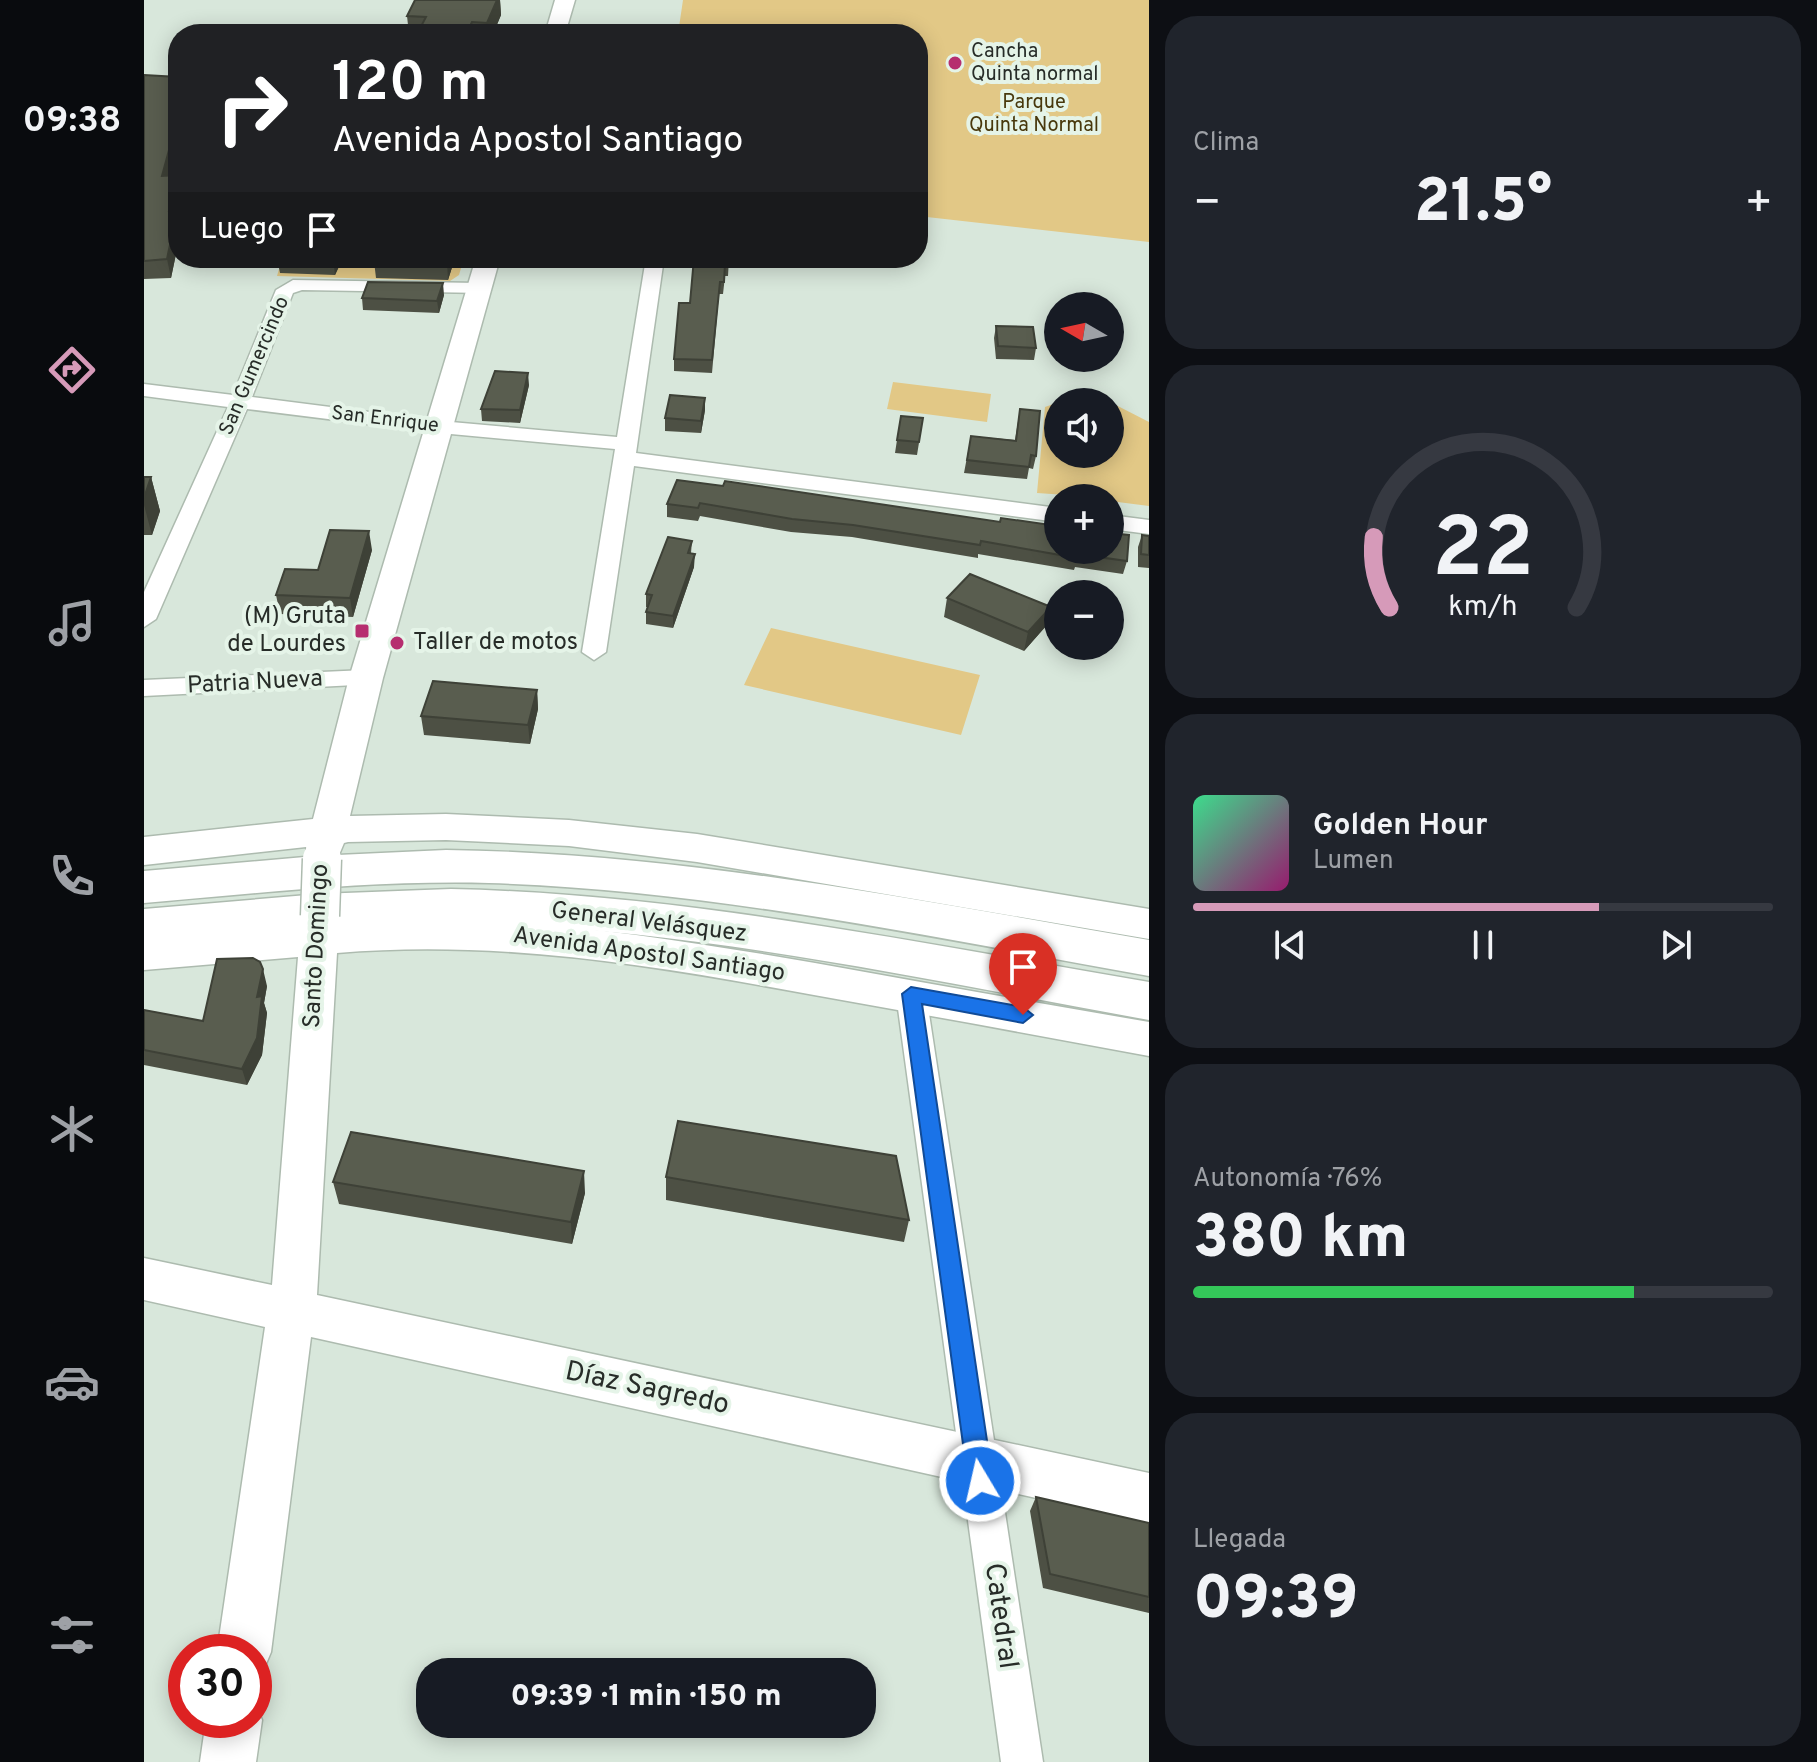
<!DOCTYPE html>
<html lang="es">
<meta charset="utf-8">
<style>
body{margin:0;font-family:Overpass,sans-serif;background:#20242c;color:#f1f3f6;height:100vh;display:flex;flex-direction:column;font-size:30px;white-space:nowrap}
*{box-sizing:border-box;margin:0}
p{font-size:26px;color:#9ea1a6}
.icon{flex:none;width:44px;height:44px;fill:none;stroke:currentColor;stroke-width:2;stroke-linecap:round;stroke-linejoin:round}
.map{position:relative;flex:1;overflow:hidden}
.details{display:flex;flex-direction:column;gap:16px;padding:16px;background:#0d0f14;width:668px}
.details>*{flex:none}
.hud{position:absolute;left:24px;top:24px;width:760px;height:244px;border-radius:32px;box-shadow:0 4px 20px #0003;background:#202124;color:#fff;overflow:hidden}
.needle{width:52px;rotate:279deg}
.buttons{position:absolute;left:900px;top:292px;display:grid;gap:16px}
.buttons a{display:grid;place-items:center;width:80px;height:80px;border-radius:50%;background:#171b24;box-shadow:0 4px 20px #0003;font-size:40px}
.speed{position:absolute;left:24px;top:1634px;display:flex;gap:16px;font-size:40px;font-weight:700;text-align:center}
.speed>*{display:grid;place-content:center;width:104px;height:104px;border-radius:50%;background:#171b24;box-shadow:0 4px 20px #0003;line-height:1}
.speed .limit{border:12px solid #d22;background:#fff;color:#111}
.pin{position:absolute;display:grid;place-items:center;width:68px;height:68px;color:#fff;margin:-82px -34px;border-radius:50% 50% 50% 0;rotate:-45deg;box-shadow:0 0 8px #0007}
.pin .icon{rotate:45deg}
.me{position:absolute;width:88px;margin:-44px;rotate:351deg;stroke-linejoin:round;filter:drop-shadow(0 0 6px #0008)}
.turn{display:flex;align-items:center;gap:28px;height:168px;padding:0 32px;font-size:36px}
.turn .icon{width:104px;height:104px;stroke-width:2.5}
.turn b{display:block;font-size:56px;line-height:68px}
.then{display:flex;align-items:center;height:76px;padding:0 32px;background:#0003;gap:16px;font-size:30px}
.big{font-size:60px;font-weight:800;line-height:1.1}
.details .widget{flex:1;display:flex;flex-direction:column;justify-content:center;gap:12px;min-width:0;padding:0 28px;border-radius:32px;background:#20242c}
.details .dial{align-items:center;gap:0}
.dial svg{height:208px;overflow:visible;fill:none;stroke:#363941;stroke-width:7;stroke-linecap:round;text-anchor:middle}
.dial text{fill:#f1f3f6;stroke:none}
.song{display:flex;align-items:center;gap:24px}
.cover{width:96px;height:96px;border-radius:12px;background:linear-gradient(135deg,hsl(150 70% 55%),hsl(320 70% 35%))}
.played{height:8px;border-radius:4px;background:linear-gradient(90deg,#d69ab9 70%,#363941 70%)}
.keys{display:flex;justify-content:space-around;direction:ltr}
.heat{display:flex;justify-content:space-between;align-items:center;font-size:44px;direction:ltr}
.charge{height:12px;border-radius:6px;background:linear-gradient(90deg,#34c759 76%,#363941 0)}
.trip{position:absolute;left:272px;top:1658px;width:460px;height:80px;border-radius:32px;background:#171b24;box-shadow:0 4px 20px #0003;font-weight:800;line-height:80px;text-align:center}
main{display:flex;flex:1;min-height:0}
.tabs{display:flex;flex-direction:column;width:144px;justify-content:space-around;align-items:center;background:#090b0e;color:#9ea1a6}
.tabs .icon{width:56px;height:56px}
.tabs .current{color:#d69ab9}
.tabs b{font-size:36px;color:#f1f3f6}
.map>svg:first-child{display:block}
</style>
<main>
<nav class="tabs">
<b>09:38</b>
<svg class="icon current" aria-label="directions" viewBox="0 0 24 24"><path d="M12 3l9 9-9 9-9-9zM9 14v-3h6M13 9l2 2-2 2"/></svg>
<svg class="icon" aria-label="music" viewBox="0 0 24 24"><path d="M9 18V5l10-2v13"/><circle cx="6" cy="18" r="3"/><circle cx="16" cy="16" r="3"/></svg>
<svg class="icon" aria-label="phone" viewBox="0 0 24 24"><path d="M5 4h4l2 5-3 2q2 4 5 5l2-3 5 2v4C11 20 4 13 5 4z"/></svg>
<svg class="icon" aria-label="climate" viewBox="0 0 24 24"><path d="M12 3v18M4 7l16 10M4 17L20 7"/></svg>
<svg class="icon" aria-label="car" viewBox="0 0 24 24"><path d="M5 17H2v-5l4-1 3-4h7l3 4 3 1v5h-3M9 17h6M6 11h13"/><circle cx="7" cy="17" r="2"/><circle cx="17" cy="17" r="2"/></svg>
<svg class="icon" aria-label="filters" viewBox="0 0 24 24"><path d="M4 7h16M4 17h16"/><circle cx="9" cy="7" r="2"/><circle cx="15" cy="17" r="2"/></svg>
</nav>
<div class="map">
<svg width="1005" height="1762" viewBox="0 0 1005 1762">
<rect width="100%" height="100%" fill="#d8e7db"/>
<path fill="#e2c886" d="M539,0h466v242l-231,-26v-182h-240z
M95,258h225l-5,17 -9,6 -173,-5 4,-14z
M749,382l98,12 -4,28 -100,-13z
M944,392l21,10h-51v52h52v-52l39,20v84l-39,-5v-3l-73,-5 8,-86z
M627,628l209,47 -19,60 -217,-50z"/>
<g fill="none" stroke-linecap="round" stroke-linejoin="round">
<defs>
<path id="street" d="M502,258h18l-28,195 422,55v14l-424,-56 -28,186 -12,8 -12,-8 33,-203 -175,-16 -193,-24 -91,210 -12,8v-35l84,-185 -84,-11v-12l89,11 43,-105 17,-10 186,3 9,6 -2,4 -184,-3 -9,3 -41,104 188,24 177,16z
M966,515l39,5v14l-39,-5z
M222,670l9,2 3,6 -3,6 -231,12v-16z
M767,982l11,4 4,8 117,768h-42l-105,-768 4,-8z"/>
<path id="secondary" d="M411,0h20l-10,34h-20z
M332,258h24l-117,420 -33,138 96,-2 123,6 128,14 452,75v30l-452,-77 -128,-16 -123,-6 -98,2 -4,1 -8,19 -13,4 -13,-4 -4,-15 -162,18v-28l169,-18 36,-141z
M176,901l14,5 5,17c161,-13 318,13 476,40 111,20 223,40 334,59v34c-112,-21 -223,-41 -335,-61 -158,-29 -315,-56 -477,-42l-20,342 832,178v50l-838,-186 -40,315 -8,19 -9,4v-23h-37l48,-325 -121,-27v-42l128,27 26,-328 -154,13v-30l156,-13 6,-21z
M110,1701l8,19 -6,42h-56l6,-42h48z"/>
<path id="highway" d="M302,850c237,3 470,50 703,90v36c-218,-39 -438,-86 -660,-93 -115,-3 -230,10 -345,20v-32l172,-15z
M307,889c235,5 467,54 698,93v38c-216,-39 -433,-87 -654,-96 -117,-5 -234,8 -351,19v-34l175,-15z"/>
</defs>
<use href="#street" stroke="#adbbaf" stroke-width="3"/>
<use href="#secondary" stroke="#adbbaf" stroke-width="3"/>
<use href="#highway" stroke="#adbbaf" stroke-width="3"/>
<use href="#street" fill="#fff" fill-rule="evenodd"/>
<use href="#secondary" fill="#fff" fill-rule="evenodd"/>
<use href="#highway" fill="#fff" fill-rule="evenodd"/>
<defs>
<path id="secondary-bridge" d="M176,916l2,-57"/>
</defs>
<use href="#secondary-bridge" stroke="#adbbaf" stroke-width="41" stroke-linecap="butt"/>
<use href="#secondary-bridge" stroke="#fff" stroke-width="38"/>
</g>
<path fill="#4d5044" d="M271,0h85l1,15 -8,19h-84l-2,-18z
M0,75l34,2v72l-7,27 7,36v42h-2l-5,24 -27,1z
M133,258h66l-8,17 -55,-2z
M311,258l-7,22 -72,-2 -2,-17z
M585,258l-1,18h-3l-2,18h-4l-7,79 -38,-2v-12l16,-56z
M300,295l-5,18 -76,-3 -1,-12z
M852,326l40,22 -2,12 -38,-1 -2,-21z
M385,385l-9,38 -38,-2 -1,-12z
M876,409l16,47 -3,13 -4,-1 -2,11 -63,-6 7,-37 44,4z
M561,410l-4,23 -36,-2v-13z
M779,418l-6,37 -22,-2 2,-13z
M0,477h7l9,34 -8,24h-8z
M533,480l450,81 -4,13 -48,-7 -1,3 -96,-16v4l-126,-21 -61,-5 -91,-16 -2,5 -31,-4v-13z
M998,535l7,1v32l-11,-1v-20z
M548,541l-1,12 3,14 -21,61 -27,-4v-12l1,-5h-1v-13z
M228,550l-19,67 -73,-3 -4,-19 42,-25z
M803,598l104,9 -5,19 -22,25 -80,-34z
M393,690l1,19 -8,35 -106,-9 -3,-19z
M123,986l-3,17 3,10 -5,42 -15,30 -103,-20v-55l59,11z
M522,1177l243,43 -5,22 -238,-42z
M189,1182l252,11 -13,51 -233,-40z
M892,1497l113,26v90l-106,-25 -13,-77z"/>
<path fill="#3e4137" d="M353,0h3l1,15 -8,19h-5l-1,-11z
M328,22l1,12h-7z
M31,128l3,13v8l-12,45 -4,-18z
M34,175v33l-5,22 -4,-19z
M28,235l4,19 -5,24 -4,-19z
M189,258h10l-8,17z
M304,258h7l-7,22 -1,-18z
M299,283l1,12 -5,18 -2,-12z
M384,373l1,12 -9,38v-13z
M561,398v12l-4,23v-12z
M7,477l9,34 -8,24 -8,-30v-7z
M225,531l3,19 -19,67 -3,-19z
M551,554l-1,13 -21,61v-12z
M907,607l-5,19 -22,25 4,-19z
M393,690l1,19 -8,35 -2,-19z
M119,969l4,17 -3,17 3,10 -5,42 -15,30 -5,-16z
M440,1171l1,22 -13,51 -1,-22z"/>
<path fill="#595d4f" stroke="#3e4137" stroke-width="2" d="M271,0h82l-10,23 -15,-1 -6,12h-49l9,-17 -19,-1z
M0,75l34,2v51h-3l-13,48 16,-1 -9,36 9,1v23h-6l-5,24 -23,2z
M231,258h73l-1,4 -73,-1z
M550,258h35l-1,6h-3l-1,18h-4l-8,78 -38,-1 5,-56h11z
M224,282l75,1 -6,18 -75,-3z
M852,326l37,1 3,21 -38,-2z
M351,371l33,2 -8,37 -39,-1z
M526,395l35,3 -4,23 -36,-3z
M876,409l20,2 -4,45 -5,-1 -2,12 -62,-7 4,-24 45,5z
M757,416l22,2 -4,24 -22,-2z
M0,477h7l-7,21z
M533,480l46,6 2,-5 275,41 1,-4 57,8v24h52v-17l19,2 -2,26 -50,-7v4l-96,-17 -1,4 -127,-20 -61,-6 -92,-16 -2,5 -31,-4z
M186,530l39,1 -19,67 -74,-3 9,-26 33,1z
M998,535l7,1v19l-8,-1z
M524,537l24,4 -4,12 7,1 -22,62 -27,-4 6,-17 -6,-1z
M826,574l81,33 -23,25 -81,-34z
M289,681l104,9 -9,35 -107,-9z
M109,958l7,4 3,7 -6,28 5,-1 -5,42 -15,31 -98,-19v-40l59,11 14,-62z
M534,1121l218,35 13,64 -243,-43z
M207,1132l233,39 -13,51 -238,-40z
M892,1497l113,26v74l-99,-23z"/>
<path fill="#1a73e8" stroke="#114b97" stroke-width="2" d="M767,987l112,20 10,8 -10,8 -101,-19 71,477 -4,8 -9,4 -8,-4 -4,-8 -66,-487z"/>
<g fill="#b62e6f" stroke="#e5f4e8" stroke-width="3">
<circle cx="811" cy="63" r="8"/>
<rect x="210" y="623" width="16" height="16" rx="4"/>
<circle cx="253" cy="643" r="8"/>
</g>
<g text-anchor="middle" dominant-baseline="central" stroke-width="8" stroke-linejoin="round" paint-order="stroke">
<g font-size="20" fill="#272c28" stroke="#e5f4e8" text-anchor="start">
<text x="827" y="52">Cancha<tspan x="827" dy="23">Quinta normal</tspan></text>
</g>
<g font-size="20" fill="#48380c" stroke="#e5f4e8">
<text x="890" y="103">Parque<tspan x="890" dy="23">Quinta Normal</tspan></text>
</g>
<g font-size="20" fill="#272c28" stroke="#e5f4e8">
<text transform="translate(111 366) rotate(-67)">San Gumercindo</text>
<text transform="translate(241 420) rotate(7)">San Enrique</text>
</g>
<g font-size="24" fill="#272c28" stroke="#e5f4e8" text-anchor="end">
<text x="202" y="617">(M) Gruta<tspan x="202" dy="28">de Lourdes</tspan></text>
<text x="269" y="643" text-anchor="start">Taller de motos</text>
</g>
<g font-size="24" fill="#272c28" stroke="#e5f4e8">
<text transform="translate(111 683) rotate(-3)">Patria Nueva</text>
<text transform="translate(505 923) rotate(7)">General Velásquez</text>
<text transform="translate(173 946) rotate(-87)">Santo Domingo</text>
<text transform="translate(505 955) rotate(8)">Avenida Apostol Santiago</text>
</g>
<g font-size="28" fill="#272c28" stroke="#e5f4e8">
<text transform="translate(503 1389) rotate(12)">Díaz Sagredo</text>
<text transform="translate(856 1616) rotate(82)">Catedral</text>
</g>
</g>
</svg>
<div class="buttons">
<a><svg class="needle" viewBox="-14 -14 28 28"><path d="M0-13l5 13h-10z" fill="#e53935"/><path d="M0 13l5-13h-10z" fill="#9ea1a6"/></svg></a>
<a><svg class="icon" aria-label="sound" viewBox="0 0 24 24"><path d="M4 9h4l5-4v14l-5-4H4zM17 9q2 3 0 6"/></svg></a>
<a>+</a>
<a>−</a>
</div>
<div class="speed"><div class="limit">30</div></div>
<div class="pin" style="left:879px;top:1015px;background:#d93025"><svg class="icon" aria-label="arrive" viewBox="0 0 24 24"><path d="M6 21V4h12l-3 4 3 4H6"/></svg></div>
<svg class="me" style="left:836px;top:1481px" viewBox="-20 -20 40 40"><circle r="17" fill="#1a73e8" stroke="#fff" stroke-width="3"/><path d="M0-11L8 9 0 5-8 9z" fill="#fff"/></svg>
<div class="trip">09:39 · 1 min · 150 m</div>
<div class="hud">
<div class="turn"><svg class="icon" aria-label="right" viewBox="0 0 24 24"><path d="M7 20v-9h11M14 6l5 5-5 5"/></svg><div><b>120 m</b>Avenida Apostol Santiago</div></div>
<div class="then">Luego<svg class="icon" aria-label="arrive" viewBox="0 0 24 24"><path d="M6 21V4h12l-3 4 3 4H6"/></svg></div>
</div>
</div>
<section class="details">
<div class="widget"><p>Clima</p>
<div class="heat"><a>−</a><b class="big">21.5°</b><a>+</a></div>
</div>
<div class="widget dial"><svg viewBox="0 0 100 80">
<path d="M14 69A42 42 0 1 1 86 69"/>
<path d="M14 69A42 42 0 0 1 8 42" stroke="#d69ab9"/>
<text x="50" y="56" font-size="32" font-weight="700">22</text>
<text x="50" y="72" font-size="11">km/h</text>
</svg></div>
<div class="widget">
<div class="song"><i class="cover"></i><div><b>Golden Hour</b><p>Lumen</p></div></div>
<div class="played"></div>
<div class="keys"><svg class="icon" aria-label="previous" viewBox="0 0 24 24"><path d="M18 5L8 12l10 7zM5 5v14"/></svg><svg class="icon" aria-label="pause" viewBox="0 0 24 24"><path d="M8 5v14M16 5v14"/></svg><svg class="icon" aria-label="next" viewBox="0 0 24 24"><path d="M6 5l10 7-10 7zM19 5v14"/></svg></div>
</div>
<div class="widget"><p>Autonomía · 76%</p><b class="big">380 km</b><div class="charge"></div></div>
<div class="widget"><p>Llegada</p><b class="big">09:39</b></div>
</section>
</main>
